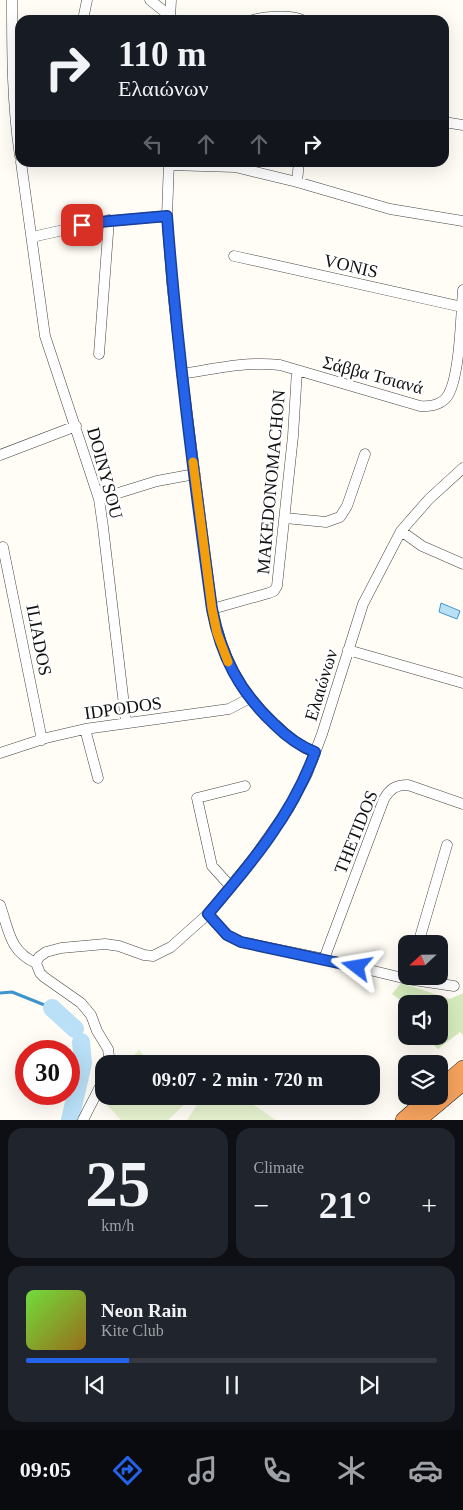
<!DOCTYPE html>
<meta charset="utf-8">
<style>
body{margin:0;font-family:"Times New Roman",serif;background:#20242c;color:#f1f3f6;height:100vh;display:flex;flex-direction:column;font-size:19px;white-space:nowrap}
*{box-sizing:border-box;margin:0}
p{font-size:16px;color:#9ea1a6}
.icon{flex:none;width:28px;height:28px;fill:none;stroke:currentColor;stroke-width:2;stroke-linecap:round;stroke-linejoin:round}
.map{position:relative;height:1120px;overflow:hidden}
.panel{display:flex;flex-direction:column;gap:8px;padding:8px;background:#0d0f14;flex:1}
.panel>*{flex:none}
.top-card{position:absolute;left:15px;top:15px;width:434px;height:152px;border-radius:15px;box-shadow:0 5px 20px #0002;background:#171b24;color:#f1f3f6;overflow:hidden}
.needle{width:32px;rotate:248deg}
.fabs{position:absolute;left:398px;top:935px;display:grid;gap:10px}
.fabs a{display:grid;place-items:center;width:50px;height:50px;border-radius:10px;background:#171b24;box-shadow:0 5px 20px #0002;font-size:25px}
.speed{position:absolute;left:15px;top:1040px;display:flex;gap:10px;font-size:25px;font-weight:700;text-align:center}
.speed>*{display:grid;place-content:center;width:65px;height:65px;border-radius:50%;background:#171b24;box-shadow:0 5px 20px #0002;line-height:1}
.speed .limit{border:8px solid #d22;background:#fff;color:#111}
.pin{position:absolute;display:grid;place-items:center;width:42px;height:42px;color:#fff;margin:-21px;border-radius:10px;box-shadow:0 2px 8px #0006}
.me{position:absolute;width:55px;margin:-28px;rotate:284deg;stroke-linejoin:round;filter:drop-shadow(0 0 4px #0008)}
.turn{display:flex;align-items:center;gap:18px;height:105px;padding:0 20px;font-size:22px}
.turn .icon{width:65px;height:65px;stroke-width:2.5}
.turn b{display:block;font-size:35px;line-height:42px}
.lanes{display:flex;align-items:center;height:48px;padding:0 20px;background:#0003;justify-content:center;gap:25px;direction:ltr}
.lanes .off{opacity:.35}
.big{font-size:38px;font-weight:600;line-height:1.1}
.panel .card{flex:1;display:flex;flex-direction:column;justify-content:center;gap:8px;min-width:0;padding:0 18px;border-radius:15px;background:#20242c}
.panel .dial{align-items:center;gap:0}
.dial b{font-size:65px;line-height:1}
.song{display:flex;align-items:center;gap:15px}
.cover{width:60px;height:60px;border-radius:8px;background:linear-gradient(135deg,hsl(100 70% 55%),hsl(40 70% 35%))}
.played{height:5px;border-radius:2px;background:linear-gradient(90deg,#2563eb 25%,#363941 25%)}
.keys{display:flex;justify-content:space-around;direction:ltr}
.heat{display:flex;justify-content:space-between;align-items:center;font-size:28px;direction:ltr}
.panel .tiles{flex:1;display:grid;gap:8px;grid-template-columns:1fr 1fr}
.card:last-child{grid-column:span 2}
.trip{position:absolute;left:95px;top:1055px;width:285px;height:50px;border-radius:15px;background:#171b24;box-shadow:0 5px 20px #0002;font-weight:600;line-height:50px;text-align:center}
.tabs{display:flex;height:80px;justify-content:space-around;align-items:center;background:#090b0e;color:#9ea1a6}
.tabs .icon{width:35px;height:35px}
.tabs .selected{color:#2563eb}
.tabs b{font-size:22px;color:#f1f3f6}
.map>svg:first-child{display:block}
</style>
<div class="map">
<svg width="463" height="1120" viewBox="0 0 463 1120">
<rect width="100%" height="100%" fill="#fffdf5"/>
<path fill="#d5ebbd" d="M401,983l49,16 13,-6v42l-3,-3 -22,17 -15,-13h16v-32h-33l-14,-10z"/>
<path fill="#e6f2cf" d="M139,1050l12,14h-26z
M104,1083v13h78l5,6 -19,18h-47l-26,-28z
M203,1096h38l35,24h-89z"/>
<path fill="#b9e0f7" stroke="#3f96cf" d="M441,603l19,8 -3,8 -18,-7z"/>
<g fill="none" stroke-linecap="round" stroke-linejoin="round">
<path stroke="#3f96cf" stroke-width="3" d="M0,993l12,-1 40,16"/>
<path stroke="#b9e0f7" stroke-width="18" d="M52,1008l23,21
M70,1120l13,-57 -2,-21"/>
<defs>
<path id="minor" d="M12,0c0,52 0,104 8,156
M150,0l20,16
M170,19l1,-19
M83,20l4,-20
M253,20c11,-4 39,-5 49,0
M444,122l19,3
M21,162l24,174 54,163 4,28 23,195
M169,162l-2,54 5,67 10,91 30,235c10,47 27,82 63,115 12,12 24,22 40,29
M169,165l66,2 62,15 93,27 73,12
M297,182l2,-20
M32,237l67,-15 68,-6
M234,256l228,51
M99,354l10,-134
M182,374c32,-5 65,-13 98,-9l140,41c9,1 20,-1 26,-8 14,-16 15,-84 17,-108
M0,455l76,-29
M99,499l58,-18 38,-7
M285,518l41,4 14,-5 7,-11 18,-52
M401,531l21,15 41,18
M3,547l39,193
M212,609l57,-16 5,-2 3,-5 16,-150 4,-66
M348,650l115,33
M85,729l13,49
M0,753l46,-15 39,-9 144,-20 21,-11
M231,887l-19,-21 -15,-68 48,-12
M0,905c9,25 9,46 36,58
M208,914l19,21 14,7 83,17 83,20 47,7
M418,944l29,-99
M324,959l60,-160c6,-10 11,-14 24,-14l55,19
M36,963l3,-6 7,-5 15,-4 44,-4 14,2 25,9 9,1 18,-9 37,-33 45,-55 36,-51 18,-34 15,-40 41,-130 38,-73 28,-32 34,-31
M36,963l4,10 4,4 37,26 10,12 6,16 11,18 2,15
M83,1120l21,-41"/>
<path id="highway" d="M439,1089l24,-21
M403,1120l27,-24
M419,1120l44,-37"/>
</defs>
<use href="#minor" stroke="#444" stroke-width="11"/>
<use href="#highway" stroke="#222" stroke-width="16"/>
<use href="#minor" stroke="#fff" stroke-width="10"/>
<use href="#highway" stroke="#f5a25d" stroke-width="15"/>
</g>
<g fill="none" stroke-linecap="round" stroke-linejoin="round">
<defs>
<path id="route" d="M82,225l17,-3 68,-6c10,131 27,262 45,393 9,47 27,82 62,115 12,12 25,22 41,28 -22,62 -65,113 -107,162l19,21 14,7 116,25"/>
</defs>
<use href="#route" stroke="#184099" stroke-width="12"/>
<use href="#route" stroke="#2563eb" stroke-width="9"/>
<path stroke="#f59e0b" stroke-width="9" d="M193,462l19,147 5,24 11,29"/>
</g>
<g text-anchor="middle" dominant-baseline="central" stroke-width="5" stroke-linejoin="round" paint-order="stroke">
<g font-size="18" fill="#111" stroke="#fff">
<text transform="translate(351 266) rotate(13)">VONIS</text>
<text transform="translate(373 375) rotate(15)">Σάββα Τσιανά</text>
<text transform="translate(105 473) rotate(75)">DOINYSOU</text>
<text transform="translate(271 482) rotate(-85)">MAKEDONOMACHON</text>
<text transform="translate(39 640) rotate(79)">ILIADOS</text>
<text transform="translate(321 685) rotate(-73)">Ελαιώνων</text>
<text transform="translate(123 708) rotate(-8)">IDPODOS</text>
<text transform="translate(356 832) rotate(-68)">THETIDOS</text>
</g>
</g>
</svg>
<div class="fabs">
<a><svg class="needle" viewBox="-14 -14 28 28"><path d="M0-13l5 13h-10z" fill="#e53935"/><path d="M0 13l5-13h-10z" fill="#9ea1a6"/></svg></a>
<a><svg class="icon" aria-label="sound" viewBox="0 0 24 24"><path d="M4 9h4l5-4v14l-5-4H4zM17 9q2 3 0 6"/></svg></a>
<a><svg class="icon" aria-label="layers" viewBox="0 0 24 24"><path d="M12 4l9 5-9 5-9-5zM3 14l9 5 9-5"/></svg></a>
</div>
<div class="speed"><div class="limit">30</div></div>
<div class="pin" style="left:82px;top:225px;background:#d93025"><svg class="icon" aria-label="arrive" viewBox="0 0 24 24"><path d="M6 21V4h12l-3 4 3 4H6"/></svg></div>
<svg class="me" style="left:357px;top:967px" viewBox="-20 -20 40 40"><path d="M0-17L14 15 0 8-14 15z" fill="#2563eb" stroke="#fff" stroke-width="4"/></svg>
<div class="trip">09:07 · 2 min · 720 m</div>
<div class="top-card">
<div class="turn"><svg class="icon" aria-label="right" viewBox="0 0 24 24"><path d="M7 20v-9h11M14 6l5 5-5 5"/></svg><div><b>110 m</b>Ελαιώνων</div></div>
<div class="lanes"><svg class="icon off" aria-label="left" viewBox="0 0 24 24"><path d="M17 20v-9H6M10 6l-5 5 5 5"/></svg><svg class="icon off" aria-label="ahead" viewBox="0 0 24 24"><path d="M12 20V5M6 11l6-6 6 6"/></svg><svg class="icon off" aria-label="ahead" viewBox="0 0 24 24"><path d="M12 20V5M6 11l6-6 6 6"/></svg><svg class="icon" aria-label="right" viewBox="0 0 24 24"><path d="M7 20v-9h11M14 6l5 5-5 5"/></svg></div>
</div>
</div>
<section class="panel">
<div class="tiles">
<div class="card dial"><b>25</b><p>km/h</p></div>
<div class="card"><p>Climate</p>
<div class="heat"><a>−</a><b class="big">21°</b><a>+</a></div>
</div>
<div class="card">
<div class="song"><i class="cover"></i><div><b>Neon Rain</b><p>Kite Club</p></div></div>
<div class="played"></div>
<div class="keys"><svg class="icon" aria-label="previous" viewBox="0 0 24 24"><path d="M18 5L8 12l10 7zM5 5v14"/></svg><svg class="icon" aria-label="pause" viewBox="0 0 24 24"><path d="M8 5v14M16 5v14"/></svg><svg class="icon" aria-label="next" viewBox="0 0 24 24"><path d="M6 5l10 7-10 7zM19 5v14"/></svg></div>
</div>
</div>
</section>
<nav class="tabs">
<b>09:05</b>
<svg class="icon selected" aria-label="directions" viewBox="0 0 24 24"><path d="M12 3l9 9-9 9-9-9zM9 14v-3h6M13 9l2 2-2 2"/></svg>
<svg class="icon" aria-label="music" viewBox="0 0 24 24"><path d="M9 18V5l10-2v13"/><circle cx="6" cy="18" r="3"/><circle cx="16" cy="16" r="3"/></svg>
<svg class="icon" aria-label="phone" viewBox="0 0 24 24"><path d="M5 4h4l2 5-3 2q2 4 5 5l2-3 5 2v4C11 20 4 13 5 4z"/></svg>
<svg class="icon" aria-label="climate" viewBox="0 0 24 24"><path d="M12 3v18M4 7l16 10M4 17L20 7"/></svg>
<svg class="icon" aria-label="car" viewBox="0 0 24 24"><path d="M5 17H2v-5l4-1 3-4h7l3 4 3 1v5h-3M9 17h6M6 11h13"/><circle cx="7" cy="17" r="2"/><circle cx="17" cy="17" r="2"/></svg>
</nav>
